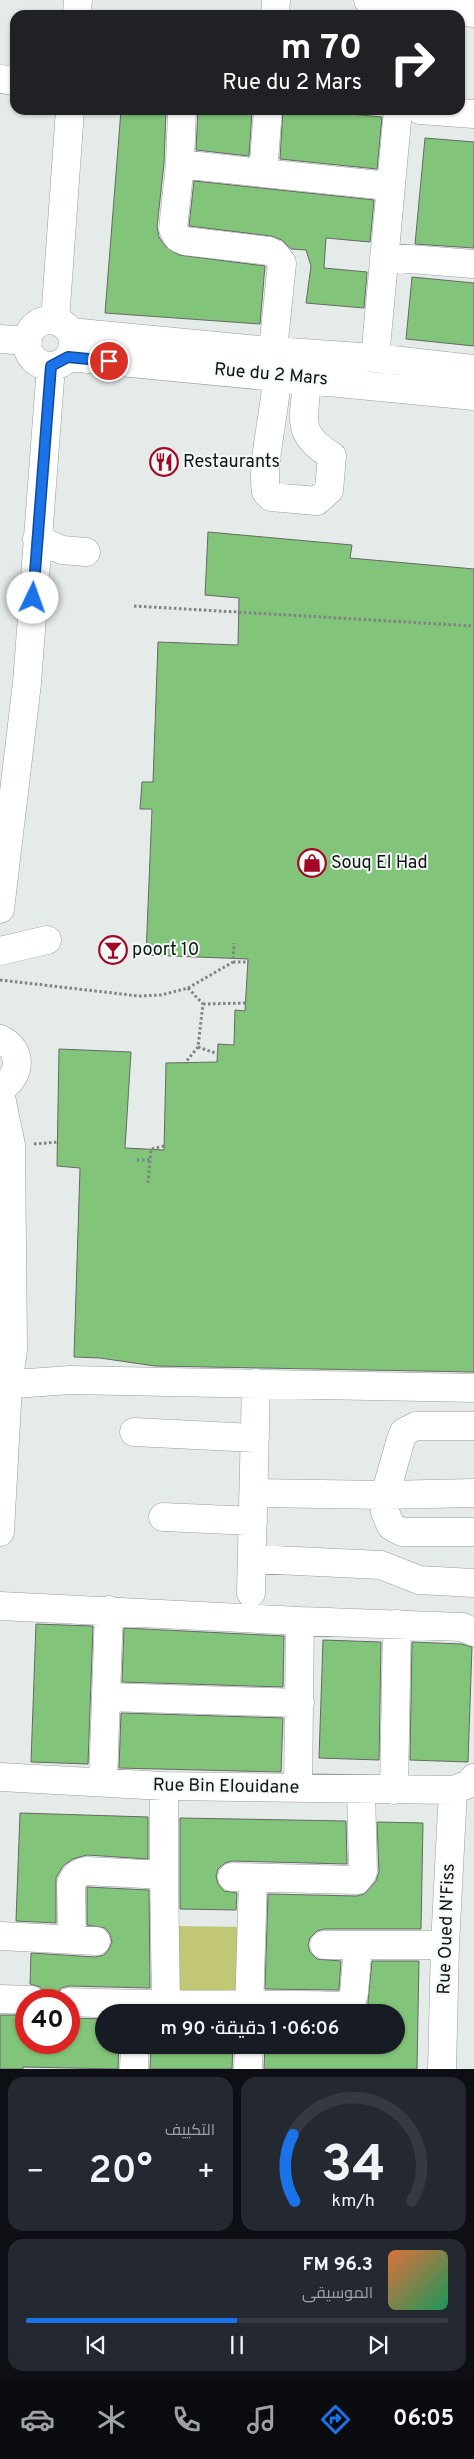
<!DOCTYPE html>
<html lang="ar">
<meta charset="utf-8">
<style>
body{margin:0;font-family:Overpass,Cairo,sans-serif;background:#242831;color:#f1f3f6;direction:rtl;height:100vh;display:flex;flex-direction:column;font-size:19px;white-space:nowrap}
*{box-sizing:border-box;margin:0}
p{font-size:16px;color:#9ea1a6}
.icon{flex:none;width:28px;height:28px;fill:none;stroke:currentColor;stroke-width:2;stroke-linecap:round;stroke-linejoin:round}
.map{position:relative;height:2069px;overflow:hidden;direction:ltr}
.drawer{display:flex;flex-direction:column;gap:8px;padding:8px;background:#0d0f14;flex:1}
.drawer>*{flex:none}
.banner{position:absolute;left:10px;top:10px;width:455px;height:105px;border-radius:15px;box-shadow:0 1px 4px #0004;direction:rtl;background:#202124;color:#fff;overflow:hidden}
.speed{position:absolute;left:15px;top:1989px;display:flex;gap:10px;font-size:25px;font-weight:700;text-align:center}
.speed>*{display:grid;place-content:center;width:65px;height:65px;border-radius:50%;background:#171b24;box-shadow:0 1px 4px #0004;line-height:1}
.speed .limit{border:8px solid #d22;background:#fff;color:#111}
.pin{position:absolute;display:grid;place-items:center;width:42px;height:42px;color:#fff;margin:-21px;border:2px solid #fff;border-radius:50%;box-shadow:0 1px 5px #0007}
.me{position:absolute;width:55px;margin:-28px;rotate:3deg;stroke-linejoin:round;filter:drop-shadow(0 0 4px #0008)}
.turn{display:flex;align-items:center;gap:18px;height:105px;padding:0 20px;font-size:22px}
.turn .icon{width:65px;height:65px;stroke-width:2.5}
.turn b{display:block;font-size:35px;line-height:42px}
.big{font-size:38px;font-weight:600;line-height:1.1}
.drawer .widget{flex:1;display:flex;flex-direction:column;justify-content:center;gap:8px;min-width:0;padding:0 18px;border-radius:15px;background:#242831}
.drawer .dial{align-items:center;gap:0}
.dial svg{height:130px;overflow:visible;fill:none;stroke:#363941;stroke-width:7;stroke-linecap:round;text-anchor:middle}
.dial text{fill:#f1f3f6;stroke:none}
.song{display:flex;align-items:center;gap:15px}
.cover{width:60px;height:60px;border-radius:8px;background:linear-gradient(135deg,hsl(20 70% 55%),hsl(150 70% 35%))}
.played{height:5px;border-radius:2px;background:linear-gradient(90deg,#1a73e8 50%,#363941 50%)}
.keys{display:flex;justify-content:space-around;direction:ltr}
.heat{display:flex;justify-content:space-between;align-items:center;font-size:28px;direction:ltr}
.drawer .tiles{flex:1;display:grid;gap:8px;grid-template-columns:1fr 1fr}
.widget:last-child{grid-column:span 2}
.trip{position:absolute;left:95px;top:2004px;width:310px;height:50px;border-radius:25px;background:#171b24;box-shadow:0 1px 4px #0004;font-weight:600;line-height:50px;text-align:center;direction:rtl}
.dock{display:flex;height:80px;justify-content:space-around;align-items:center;background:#090b0e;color:#9ea1a6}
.dock .icon{width:35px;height:35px}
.dock .active{color:#1a73e8}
.dock b{font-size:22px;color:#f1f3f6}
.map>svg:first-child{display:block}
</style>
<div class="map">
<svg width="474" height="2069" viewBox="0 0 474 2069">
<rect width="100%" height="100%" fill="#e5ebe9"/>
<path fill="#c2c776" d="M175,1926l73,1 -2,73 -72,-2z"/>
<path fill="#82c479" stroke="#666965" d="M121,110h45l-2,53 -7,64 2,10 6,9 14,9 86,11 -5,58 -155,-11z
M198,110h54l-3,46 -53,-6z
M283,110h57v3l42,4 -5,52 -97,-10z
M425,138l49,4v106l-59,-4z
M194,181l180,19 -4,42 -44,-4 -2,30 43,4 -3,36 -58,-5 5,-37 -5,-16 -15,-1 -9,-9 -11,-4 -82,-10z
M412,277l62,6v63l-68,-7z
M208,532l144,13 -2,13 124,11v803l-319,-6 -55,-8 -26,-1 6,-189 -23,-2 2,-117 72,3 -6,96 39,2 2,-87 51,-1 1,-18 16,1 1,-35 10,1 3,-52 -102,-4 6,-146h-12l2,-27h11l5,-140 80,3 1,-47 -34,-3z
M36,1624l57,2 -5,138 -57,-2z
M124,1628l160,8 -1,51 -161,-5z
M323,1640l58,2 -2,118 -60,-2z
M412,1642l50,2 10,3 -4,115 -58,-2z
M121,1713l162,5 -2,54 -162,-4z
M20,1813l128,4v42l-61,-4 -14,4 -10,7 -7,12v45l-40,-2z
M180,1818l166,3 1,43 -115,-3 -7,2 -7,6 -2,7 2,8 6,7 13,2 -1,17 -56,-1z
M377,1822l46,1 -2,106h-97l-7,2 -7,7 -2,7 2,7 7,7 24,2 -2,29 -74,-1 3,-95 89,2 7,-2 12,-13 3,-9z
M87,1887l62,3 1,98 -81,-2 -8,2 -7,11h-8l-2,-7 -4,-5 -10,-3 1,-31 64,4 9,-2 5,-6 3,-7 -2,-8 -5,-6 -18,-3z
M372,1961h47l-2,108h-153l1,-24h131v-33h-29z
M0,2015h26v27h43v-24l35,1v26h15l-1,24 -95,-2v2h-23z
M151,2045h82l-1,24h-82z"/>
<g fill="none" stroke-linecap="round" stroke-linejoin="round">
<defs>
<path id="minor" d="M368,0l106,13
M77,15l1,-15
M275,15l1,-15
M0,79l15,2
M182,110l-2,54 -7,65 5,9 7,3 84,10 6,3 7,9 -9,87
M268,110l-5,63 126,13
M420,110l54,4
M180,164l83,9
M384,257l90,7
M27 343a23 23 0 1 1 46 0a23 23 0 1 1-46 0Z
M55,321l15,-211
M70,332l178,17 127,9 99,11
M0,339l28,2
M68,357l406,39
M375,358l23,-248
M277,376c-1,32 -16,88 -11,116l5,5 46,4 12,-11 3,-34c-38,-23 -27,-37 -25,-77
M37,539l25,11 24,2
M0,909l27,-226 24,-317
M0,951l47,-11
M0,1039c24,11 21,38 0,50
M0,1092l11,53 2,205 -5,35 -8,147
M0,1385l70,-5 404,8
M474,1426h-58l-12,6 -3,7 -16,56v17l6,14 11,6h72
M134,1432l121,6
M255,1493l130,2 89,-2
M163,1517l90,4
M252,1559l129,6 38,15 55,3
M251,1593l5,-210
M0,1606l300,15 -2,167
M300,1621l162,6 12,5
M107,1697l193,6
M0,1777l164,9 289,4 16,-6 5,-6
M103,1782l6,-172
M394,1790l3,-166
M164,1875l2,129
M232,1877l125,3 6,-8 -2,-83
M0,1936l96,5
M72,1939l-1,-55c3,-8 6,-11 15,-13l78,4v-89
M324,1945h121
M0,1999l31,1
M69,2002c92,4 183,1 275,4l8,-6 2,-7 4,-47
M249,2012l4,-134
M134,2069l1,-24
M248,2069l1,-24
M442,2069l3,-124 8,-155"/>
</defs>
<use href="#minor" stroke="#999e9c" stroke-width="29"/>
<path stroke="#7f8382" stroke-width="3" stroke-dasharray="2.5 2.5" stroke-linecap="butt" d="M134,606l340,20
M233,962h16
M0,980l139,16 22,-1 27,-7 15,16 -5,43 -13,16
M188,988l45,-26 1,-19
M203,1004l43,-1
M198,1047l20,7
M34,1144l24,-2
M137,1160h14
M148,1183l3,-34 13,-3"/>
<use href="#minor" stroke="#fff" stroke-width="28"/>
</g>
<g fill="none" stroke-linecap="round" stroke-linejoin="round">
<defs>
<path id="route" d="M33,598l18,-232 17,-9 41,4"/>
</defs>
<use href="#route" stroke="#114b97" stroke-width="12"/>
<use href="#route" stroke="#1a73e8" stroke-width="9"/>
</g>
<defs>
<symbol id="restaurant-ring" viewBox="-11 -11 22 22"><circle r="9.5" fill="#f3f9f6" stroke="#a40725" stroke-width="1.5"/><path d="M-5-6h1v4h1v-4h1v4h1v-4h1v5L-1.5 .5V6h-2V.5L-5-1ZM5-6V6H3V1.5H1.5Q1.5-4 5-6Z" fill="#a40725"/></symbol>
<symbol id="shop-ring" viewBox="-11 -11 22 22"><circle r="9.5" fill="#f3f9f6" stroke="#a40725" stroke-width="1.5"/><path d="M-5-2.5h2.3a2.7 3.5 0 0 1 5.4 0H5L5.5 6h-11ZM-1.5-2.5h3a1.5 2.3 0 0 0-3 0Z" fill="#a40725"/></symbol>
<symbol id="bar-ring" viewBox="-11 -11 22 22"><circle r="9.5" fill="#f3f9f6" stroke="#a40725" stroke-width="1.5"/><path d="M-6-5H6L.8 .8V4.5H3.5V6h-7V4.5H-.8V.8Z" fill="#a40725"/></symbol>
</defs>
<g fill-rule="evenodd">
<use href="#restaurant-ring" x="148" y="446" width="32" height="32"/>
<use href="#shop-ring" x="296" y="847" width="32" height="32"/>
<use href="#bar-ring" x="97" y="934" width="32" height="32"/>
</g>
<g text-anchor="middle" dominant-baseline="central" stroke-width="4" stroke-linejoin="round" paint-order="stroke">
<g font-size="18" fill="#121414" stroke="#f3f9f6">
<text transform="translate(271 375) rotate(5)">Rue du 2 Mars</text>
<text transform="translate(226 1787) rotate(1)">Rue Bin Elouidane</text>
<text transform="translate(447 1929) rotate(-88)">Rue Oued N'Fiss</text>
</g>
<g font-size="18" fill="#121414" stroke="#f3f9f6" text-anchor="start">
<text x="183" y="462">Restaurants</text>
<text x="331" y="863">Souq El Had</text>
<text x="132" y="950">poort 10</text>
</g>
</g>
</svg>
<div class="speed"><div class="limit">40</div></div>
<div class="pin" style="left:109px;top:361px;background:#d93025"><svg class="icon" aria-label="arrive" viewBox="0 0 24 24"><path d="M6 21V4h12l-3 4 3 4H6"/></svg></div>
<svg class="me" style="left:33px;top:598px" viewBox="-20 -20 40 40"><circle r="19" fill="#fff"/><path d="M0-13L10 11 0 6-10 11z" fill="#1a73e8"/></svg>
<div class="trip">06:06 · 1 دقيقة · 90 m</div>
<div class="banner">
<div class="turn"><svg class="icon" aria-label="right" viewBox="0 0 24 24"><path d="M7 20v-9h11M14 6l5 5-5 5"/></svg><div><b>70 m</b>Rue du 2 Mars</div></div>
</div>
</div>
<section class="drawer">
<div class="tiles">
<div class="widget dial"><svg viewBox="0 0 100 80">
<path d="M14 69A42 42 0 1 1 86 69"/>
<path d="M14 69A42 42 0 0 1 13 28" stroke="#1a73e8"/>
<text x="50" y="56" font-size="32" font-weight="700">34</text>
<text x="50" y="72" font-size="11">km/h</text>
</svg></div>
<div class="widget"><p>التكييف</p>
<div class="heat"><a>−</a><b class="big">20°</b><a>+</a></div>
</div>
<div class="widget">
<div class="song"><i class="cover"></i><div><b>96.3 FM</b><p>الموسيقى</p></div></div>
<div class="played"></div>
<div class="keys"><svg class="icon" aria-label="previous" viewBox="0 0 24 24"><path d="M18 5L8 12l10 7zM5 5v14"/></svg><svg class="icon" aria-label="pause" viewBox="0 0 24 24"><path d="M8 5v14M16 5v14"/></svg><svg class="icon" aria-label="next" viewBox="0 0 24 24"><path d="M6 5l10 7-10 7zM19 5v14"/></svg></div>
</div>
</div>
</section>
<nav class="dock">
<b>06:05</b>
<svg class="icon active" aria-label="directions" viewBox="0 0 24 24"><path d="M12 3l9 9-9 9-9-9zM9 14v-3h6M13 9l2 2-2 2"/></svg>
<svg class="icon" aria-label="music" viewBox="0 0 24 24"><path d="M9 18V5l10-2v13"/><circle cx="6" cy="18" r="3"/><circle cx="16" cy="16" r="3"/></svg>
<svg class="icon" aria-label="phone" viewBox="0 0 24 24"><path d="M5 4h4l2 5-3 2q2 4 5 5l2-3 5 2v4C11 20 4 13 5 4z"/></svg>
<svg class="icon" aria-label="climate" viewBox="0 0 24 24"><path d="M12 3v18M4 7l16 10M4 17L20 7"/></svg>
<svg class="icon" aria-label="car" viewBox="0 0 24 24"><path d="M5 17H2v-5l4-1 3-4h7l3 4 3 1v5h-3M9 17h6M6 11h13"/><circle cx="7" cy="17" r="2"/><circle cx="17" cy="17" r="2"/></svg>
</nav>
